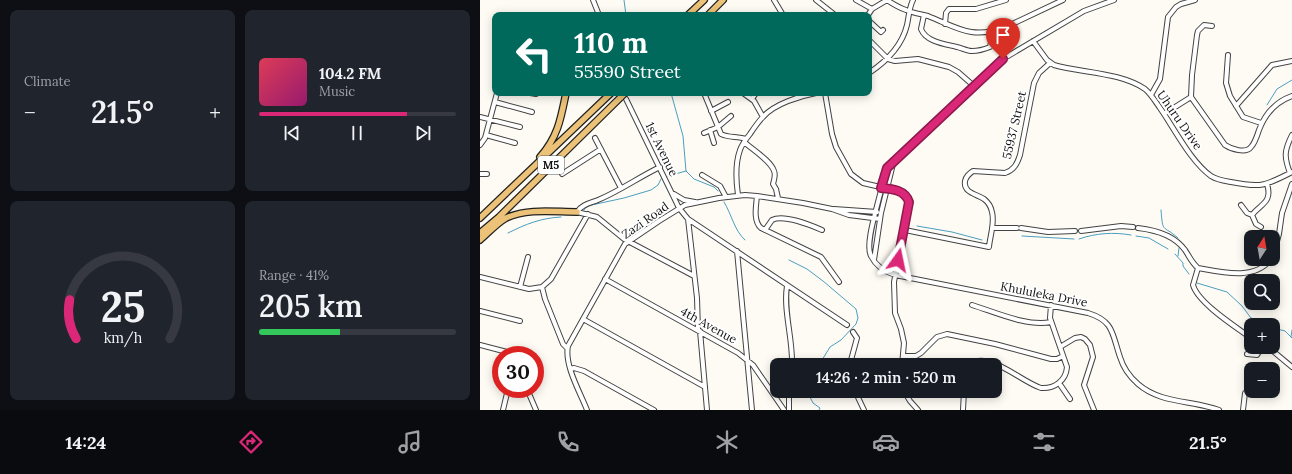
<!DOCTYPE html>
<meta charset="utf-8">
<style>
body{margin:0;font-family:Lora,serif;background:#20242c;color:#f1f3f6;height:100vh;display:flex;flex-direction:column;font-size:15px;white-space:nowrap}
*{box-sizing:border-box;margin:0}
p{font-size:13px;color:#9ea1a6}
.icon{flex:none;width:22px;height:22px;fill:none;stroke:currentColor;stroke-width:2;stroke-linecap:round;stroke-linejoin:round}
.map{position:relative;flex:1;overflow:hidden}
.details{display:flex;flex-direction:column;gap:10px;padding:10px;background:#0d0f14;width:480px}
.details>*{flex:none}
.top-card{position:absolute;left:12px;top:12px;width:380px;height:84px;border-radius:8px;box-shadow:0 2px 10px #0003;background:#00695c;color:#fff;overflow:hidden}
.needle{width:26px;rotate:11deg}
.buttons{position:absolute;left:764px;top:230px;display:grid;gap:8px}
.buttons a{display:grid;place-items:center;width:36px;height:36px;border-radius:8px;background:#171b24;box-shadow:0 2px 10px #0003;font-size:20px}
.speed{position:absolute;left:12px;top:346px;display:flex;gap:8px;font-size:20px;font-weight:700;text-align:center}
.speed>*{display:grid;place-content:center;width:52px;height:52px;border-radius:50%;background:#171b24;box-shadow:0 2px 10px #0003;line-height:1}
.speed .limit{border:6px solid #d22;background:#fff;color:#111}
.pin{position:absolute;display:grid;place-items:center;width:34px;height:34px;color:#fff;margin:-41px -17px;border-radius:50% 50% 50% 0;rotate:-45deg;box-shadow:0 0 4px #0007}
.pin .icon{rotate:45deg}
.me{position:absolute;width:44px;margin:-22px;rotate:12deg;stroke-linejoin:round;filter:drop-shadow(0 0 3px #0008)}
.turn{display:flex;align-items:center;gap:14px;height:84px;padding:0 16px;font-size:18px}
.turn .icon{width:52px;height:52px;stroke-width:2.5}
.turn b{display:block;font-size:28px;line-height:34px}
.big{font-size:30px;font-weight:600;line-height:1.1}
.details .card{flex:1;display:flex;flex-direction:column;justify-content:center;gap:6px;min-width:0;padding:0 14px;border-radius:8px;background:#20242c}
.details .dial{align-items:center;gap:0}
.dial svg{height:104px;overflow:visible;fill:none;stroke:#363941;stroke-width:7;stroke-linecap:round;text-anchor:middle}
.dial text{fill:#f1f3f6;stroke:none}
.song{display:flex;align-items:center;gap:12px}
.cover{width:48px;height:48px;border-radius:6px;background:linear-gradient(135deg,hsl(350 70% 55%),hsl(320 70% 35%))}
.played{height:4px;border-radius:2px;background:linear-gradient(90deg,#db2777 75%,#363941 75%)}
.keys{display:flex;justify-content:space-around;direction:ltr}
.heat{display:flex;justify-content:space-between;align-items:center;font-size:22px;direction:ltr}
.charge{height:6px;border-radius:3px;background:linear-gradient(90deg,#34c759 41%,#363941 0)}
.details .tiles{flex:1;display:grid;gap:10px;grid-template-columns:repeat(2,1fr)}
.trip{position:absolute;left:290px;top:358px;width:232px;height:40px;border-radius:8px;background:#171b24;box-shadow:0 2px 10px #0003;font-weight:600;line-height:40px;text-align:center}
.tabs{display:flex;height:64px;justify-content:space-around;align-items:center;background:#090b0e;color:#9ea1a6}
.tabs .icon{width:28px;height:28px}
.tabs .on{color:#db2777}
.tabs b{font-size:18px;color:#f1f3f6}
main{display:flex;flex:1;min-height:0}
.map>svg:first-child{display:block}
</style>
<main>
<section class="details">
<div class="tiles">
<div class="card"><p>Climate</p>
<div class="heat"><a>−</a><b class="big">21.5°</b><a>+</a></div>
</div>
<div class="card">
<div class="song"><i class="cover"></i><div><b>104.2 FM</b><p>Music</p></div></div>
<div class="played"></div>
<div class="keys"><svg class="icon" aria-label="previous" viewBox="0 0 24 24"><path d="M18 5L8 12l10 7zM5 5v14"/></svg><svg class="icon" aria-label="pause" viewBox="0 0 24 24"><path d="M8 5v14M16 5v14"/></svg><svg class="icon" aria-label="next" viewBox="0 0 24 24"><path d="M6 5l10 7-10 7zM19 5v14"/></svg></div>
</div>
<div class="card dial"><svg viewBox="0 0 100 80">
<path d="M14 69A42 42 0 1 1 86 69"/>
<path d="M14 69A42 42 0 0 1 9 39" stroke="#db2777"/>
<text x="50" y="56" font-size="32" font-weight="700">25</text>
<text x="50" y="72" font-size="11">km/h</text>
</svg></div>
<div class="card"><p>Range · 41%</p><b class="big">205 km</b><div class="charge"></div></div>
</div>
</section>
<div class="map">
<svg width="812" height="410" viewBox="0 0 812 410">
<rect width="100%" height="100%" fill="#fefbf4"/>
<g fill="none" stroke-linecap="round" stroke-linejoin="round">
<path stroke="#4b9ec0" stroke-width="1" d="M144,0l2,15
M191,93l12,43 3,35 8,8 20,8 4,4
M787,105l10,-16 15,-9
M188,176l18,-5
M244,202c8,13 10,28 21,38
M104,210l3,-4 37,-8 27,-8 7,-5 3,-6
M681,210c2,24 1,14 17,28
M437,226l35,6 30,8
M28,233c18,-9 33,-15 53,-16
M542,236l52,3
M656,236l13,2 19,11
M599,239c17,-6 35,-7 52,-4
M695,254l8,9v3l6,8
M698,256l1,-8
M309,260l18,9 16,12 33,28 2,9 -2,6 -15,16 -11,7 -11,18
M717,283l30,9 15,14 9,12 14,7
M793,328l12,3 7,7
M811,337l1,-7
M330,391l-1,4 4,8 7,5 -1,2"/>
<defs>
<path id="minor" d="M113,0l6,15
M294,0l9,15
M336,0l19,15
M376,0l16,9
M634,0l-30,11 -81,48 -116,109c-4,10 -5,20 -8,30 -3,13 -14,47 -8,58 5,10 14,16 24,19l193,38c26,8 24,21 32,44 3,10 10,20 18,27 23,20 54,16 81,26
M388,15l4,-6 15,-9c6,4 13,8 19,10 7,3 15,4 22,6 30,12 44,24 78,11l57,-27
M444,15l-3,14c5,13 24,15 36,18 5,1 10,4 15,4 6,0 13,-2 18,-4l1,-5 -1,-11
M389,21l12,11 2,-2
M465,24l1,-11 3,-4h27l30,-9
M389,40l19,19 7,2 23,-2 31,8 9,5 16,14
M553,41l14,19 7,5c28,8 66,7 91,24 6,5 10,12 15,19 14,20 31,54 51,68 6,4 14,5 20,6 30,6 34,4 61,-10
M748,55l-2,28 4,13 13,21 18,6
M389,73c18,-12 33,-27 38,-48 2,-9 2,-17 6,-25
M50,93l6,1
M224,93l17,41c7,4 17,2 25,5
M263,93l11,8 9,16
M345,93l7,41 4,13 15,27 12,9 39,9 3,3 4,7 -15,80 1,31 6,16 3,14 -2,22
M671,95l9,-16 8,-62 8,-10 5,-3 14,-4
M711,97l34,48c6,4 21,9 26,2 4,-4 6,-11 8,-17 6,-16 16,-28 33,-34
M146,99l53,109 9,11 159,106
M272,99l4,-6
M15,102l37,10
M756,106l36,-41 20,-4
M231,111l17,-9
M684,114l27,-17 1,-22 5,-40 1,-4 6,-6 8,1
M0,117l40,10
M230,130l4,13
M224,133l14,-6 13,-11
M6,135l29,8
M115,138l26,50
M264,142c8,7 27,19 30,29 2,4 0,9 -1,13l3,5 2,9
M0,145l5,-7 12,-45
M810,173c-6,-16 -6,-22 2,-38
M0,174h7
M82,174l39,-25
M222,175l18,11 6,11
M194,194l10,6 11,2
M258,195c-2,-14 -3,-31 2,-45 2,-6 6,-11 10,-16 4,-6 8,-12 13,-17 11,-13 37,-21 53,-24
M277,196c-1,10 -4,25 4,32l60,29 18,25
M761,205l6,8 5,2
M354,209l43,3
M97,212l20,5 27,22 70,37
M97,212c5,-8 14,-9 21,-12 22,-9 41,-23 62,-33
M772,215c8,-11 21,-12 15,-31
M772,215l4,9 5,3
M208,219l9,79 1,32
M512,228h25
M541,228l27,4 27,-1
M658,228c18,2 36,7 47,22 4,6 7,13 13,18 23,4 57,13 73,-9
M285,230l7,-10c12,-6 38,5 50,10
M425,230l84,17c1,-11 6,-24 3,-35 -1,-5 -4,-10 -8,-13 -7,-5 -21,-6 -19,-18 1,-5 4,-7 8,-10l32,2c9,-3 12,-9 15,-18l14,-72 5,-10 11,-10
M601,231l40,-5 12,1
M257,251l15,159
M793,256l6,-22 3,-21 10,-29
M394,260l7,-47 12,-49
M718,268l-5,17c5,18 43,42 58,53
M0,277l49,12 13,-2
M125,279l133,74 15,12 31,45
M307,286c-4,24 6,53 5,79
M40,287l8,-30
M492,305c23,7 55,22 79,17
M0,311l40,10
M103,319l122,68
M220,331l7,79
M0,345l27,7 4,3
M580,347l15,-9 6,-1 4,2 5,6 3,12 -9,28 10,25
M788,347l24,20
M87,348l-4,-4 -18,-45 -3,-12 9,-8 37,-65
M767,354l10,1 2,-3 -1,-5
M423,356h13l5,-3 16,-16 10,-3 48,10 56,15h6l6,-3
M371,365v-5l6,-22 -4,-6
M489,365c19,-16 52,17 72,23 13,1 25,-7 26,-21l-17,-49 1,-13
M91,369l3,-1 10,3 70,39
M579,383l11,16
M47,389l9,21
M309,391v19
M375,391l9,19
M424,391l6,10 8,9
M23,410l5,-21
M107,410c-7,-18 -23,-45 -19,-64l57,-102 34,-23 26,-16 34,-7 26,-3 12,1 46,7 29,6 17,6 31,4
M483,410l1,-19
M763,410l2,-17"/>
<path id="major" d="M208,15l16,-15
M228,15l15,-15
M60,157c18,-20 21,-39 26,-64
M0,218l131,-125
M0,233l19,-16 122,-120
M0,240c8,-7 17,-17 26,-22 22,-10 48,-6 71,-6"/>
</defs>
<use href="#minor" stroke="#434343" stroke-width="6"/>
<use href="#major" stroke="#212121" stroke-width="8"/>
<use href="#minor" stroke="#fff" stroke-width="4"/>
<use href="#major" stroke="#ebc277" stroke-width="5.5"/>
<defs>
<path id="major-bridge" d="M141,97l4,-4"/>
</defs>
<use href="#major-bridge" stroke="#212121" stroke-width="8" stroke-linecap="butt"/>
<use href="#major-bridge" stroke="#ebc277" stroke-width="5.5"/>
</g>
<g fill="none" stroke-linecap="round" stroke-linejoin="round">
<defs>
<path id="route" d="M418,260l11,-58c-4,-12 -16,-13 -28,-14l6,-20 116,-109"/>
</defs>
<use href="#route" stroke="#8e194d" stroke-width="10"/>
<use href="#route" stroke="#db2777" stroke-width="7"/>
</g>
<g text-anchor="middle" dominant-baseline="central" stroke-width="4" stroke-linejoin="round" paint-order="stroke">
<rect fill="#fff" stroke="#585858" stroke-width="1" x="58" y="156" width="26" height="18" rx="3"/>
<g font-size="11" font-weight="bold" fill="#101010">
<text x="71" y="165">M5</text>
</g>
<g font-size="12" fill="#101010" stroke="#fff">
<text transform="translate(700 120) rotate(55)">Uhuru Drive</text>
<text transform="translate(534 125) rotate(-77)">55937 Street</text>
<text transform="translate(182 149) rotate(64)">1st Avenue</text>
<text transform="translate(165 220) rotate(-35)">Zazi Road</text>
<text transform="translate(564 294) rotate(11)">Khululeka Drive</text>
<text transform="translate(229 325) rotate(29)">4th Avenue</text>
</g>
</g>
</svg>
<div class="buttons">
<a><svg class="needle" viewBox="-14 -14 28 28"><path d="M0-13l5 13h-10z" fill="#e53935"/><path d="M0 13l5-13h-10z" fill="#9ea1a6"/></svg></a>
<a><svg class="icon" aria-label="search" viewBox="0 0 24 24"><circle cx="10" cy="10" r="6"/><path d="M15 15l6 6"/></svg></a>
<a>+</a>
<a>−</a>
</div>
<div class="speed"><div class="limit">30</div></div>
<div class="pin" style="left:523px;top:59px;background:#d93025"><svg class="icon" aria-label="arrive" viewBox="0 0 24 24"><path d="M6 21V4h12l-3 4 3 4H6"/></svg></div>
<svg class="me" style="left:418px;top:260px" viewBox="-20 -20 40 40"><path d="M0-17L14 15 0 8-14 15z" fill="#db2777" stroke="#fff" stroke-width="4"/></svg>
<div class="trip">14:26 · 2 min · 520 m</div>
<div class="top-card">
<div class="turn"><svg class="icon" aria-label="left" viewBox="0 0 24 24"><path d="M17 20v-9H6M10 6l-5 5 5 5"/></svg><div><b>110 m</b>55590 Street</div></div>
</div>
</div>
</main>
<nav class="tabs">
<b>14:24</b>
<svg class="icon on" aria-label="directions" viewBox="0 0 24 24"><path d="M12 3l9 9-9 9-9-9zM9 14v-3h6M13 9l2 2-2 2"/></svg>
<svg class="icon" aria-label="music" viewBox="0 0 24 24"><path d="M9 18V5l10-2v13"/><circle cx="6" cy="18" r="3"/><circle cx="16" cy="16" r="3"/></svg>
<svg class="icon" aria-label="phone" viewBox="0 0 24 24"><path d="M5 4h4l2 5-3 2q2 4 5 5l2-3 5 2v4C11 20 4 13 5 4z"/></svg>
<svg class="icon" aria-label="climate" viewBox="0 0 24 24"><path d="M12 3v18M4 7l16 10M4 17L20 7"/></svg>
<svg class="icon" aria-label="car" viewBox="0 0 24 24"><path d="M5 17H2v-5l4-1 3-4h7l3 4 3 1v5h-3M9 17h6M6 11h13"/><circle cx="7" cy="17" r="2"/><circle cx="17" cy="17" r="2"/></svg>
<svg class="icon" aria-label="filters" viewBox="0 0 24 24"><path d="M4 7h16M4 17h16"/><circle cx="9" cy="7" r="2"/><circle cx="15" cy="17" r="2"/></svg>
<b>21.5°</b>
</nav>
